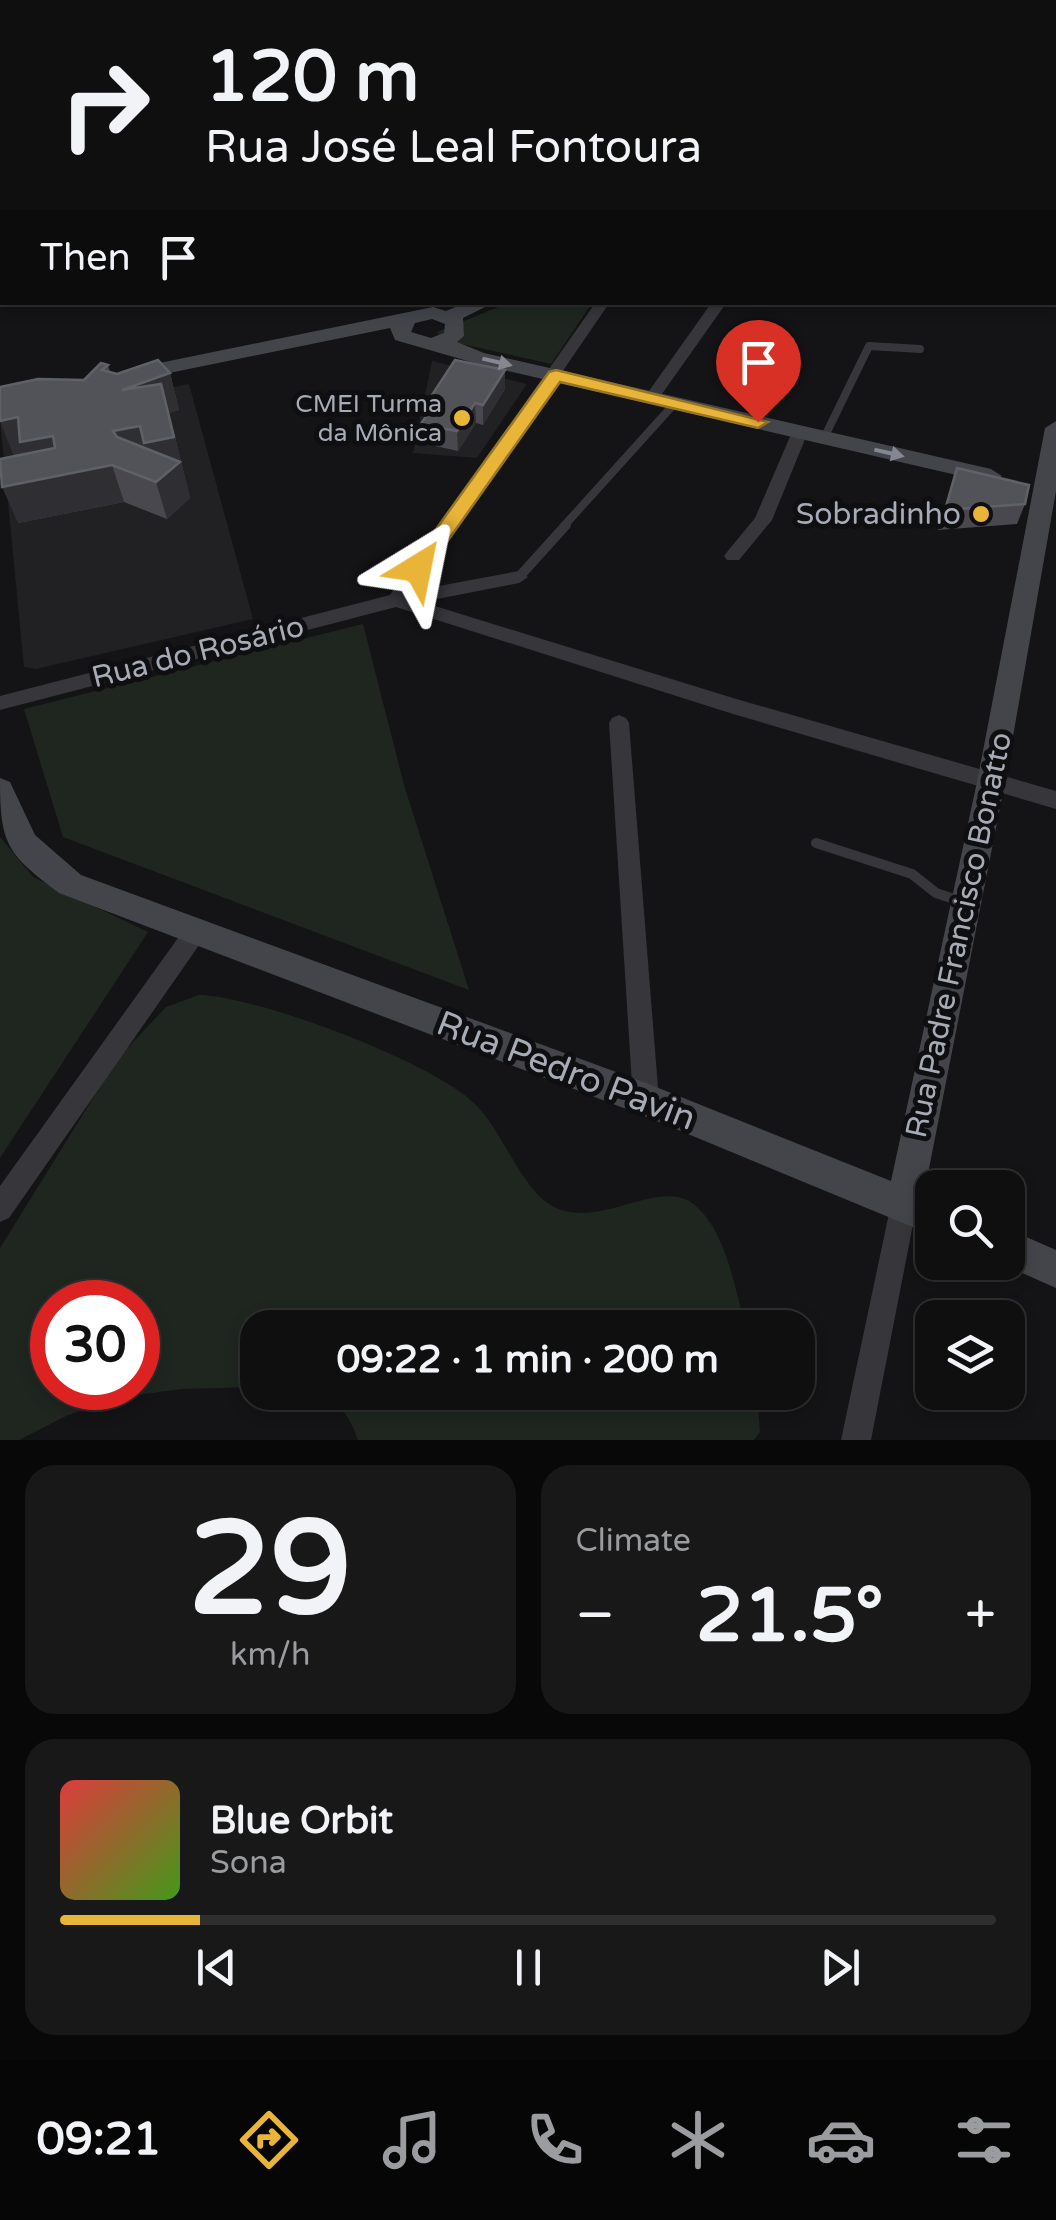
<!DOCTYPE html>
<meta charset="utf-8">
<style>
body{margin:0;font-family:"Varela Round",sans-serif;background:#181819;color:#f1f3f6;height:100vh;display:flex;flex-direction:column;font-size:38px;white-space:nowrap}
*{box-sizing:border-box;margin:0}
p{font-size:32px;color:#9b9c9f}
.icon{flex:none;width:55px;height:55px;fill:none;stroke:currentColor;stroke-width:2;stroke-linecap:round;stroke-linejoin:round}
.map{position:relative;height:1440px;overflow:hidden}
.panel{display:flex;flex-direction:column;gap:25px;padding:25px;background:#080809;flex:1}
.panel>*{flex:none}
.guide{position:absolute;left:0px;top:0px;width:1058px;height:305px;box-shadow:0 5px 15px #0003,0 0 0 2px #2f2f30;background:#0f0f10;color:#f1f3f6;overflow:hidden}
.buttons{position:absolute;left:915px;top:1170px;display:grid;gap:20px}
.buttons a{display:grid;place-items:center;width:110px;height:110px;border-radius:20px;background:#0f0f10;box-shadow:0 5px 15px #0003,0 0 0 2px #2f2f30;font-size:50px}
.speed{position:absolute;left:30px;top:1280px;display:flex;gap:20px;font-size:50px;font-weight:700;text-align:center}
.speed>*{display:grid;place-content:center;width:130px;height:130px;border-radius:50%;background:#0f0f10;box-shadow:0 5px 15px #0003,0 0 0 2px #2f2f30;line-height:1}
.speed .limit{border:15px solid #d22;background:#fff;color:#111}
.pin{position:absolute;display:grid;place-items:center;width:85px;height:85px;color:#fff;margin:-102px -42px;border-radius:50% 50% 50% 0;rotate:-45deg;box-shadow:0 0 10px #0007}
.pin .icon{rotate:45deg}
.me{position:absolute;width:110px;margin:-55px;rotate:35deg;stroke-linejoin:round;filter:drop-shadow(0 0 8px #0008)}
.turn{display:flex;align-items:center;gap:35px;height:210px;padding:0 40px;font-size:45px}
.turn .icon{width:130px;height:130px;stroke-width:2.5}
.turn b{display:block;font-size:70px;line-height:85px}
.then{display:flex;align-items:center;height:95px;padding:0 40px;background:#0003;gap:20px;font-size:38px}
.big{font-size:75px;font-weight:700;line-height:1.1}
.panel .card{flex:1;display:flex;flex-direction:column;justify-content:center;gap:15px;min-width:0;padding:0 35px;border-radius:30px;background:#181819}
.panel .dial{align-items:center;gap:0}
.dial b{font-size:130px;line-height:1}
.song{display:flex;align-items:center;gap:30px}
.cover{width:120px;height:120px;border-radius:15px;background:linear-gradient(135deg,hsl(0 70% 55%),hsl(100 70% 35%))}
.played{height:10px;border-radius:5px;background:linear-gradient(90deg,#e9b539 15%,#2f2f30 15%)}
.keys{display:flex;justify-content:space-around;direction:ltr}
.heat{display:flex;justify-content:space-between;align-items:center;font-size:55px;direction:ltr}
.panel .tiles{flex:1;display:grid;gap:25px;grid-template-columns:1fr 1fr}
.card:last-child{grid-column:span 2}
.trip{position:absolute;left:240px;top:1310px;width:575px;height:100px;border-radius:30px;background:#0f0f10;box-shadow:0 5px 15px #0003,0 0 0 2px #2f2f30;font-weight:700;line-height:100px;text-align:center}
.dock{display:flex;height:160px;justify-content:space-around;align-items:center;background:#060606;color:#9b9c9f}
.dock .icon{width:70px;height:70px}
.dock .current{color:#e9b539}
.dock b{font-size:45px;color:#f1f3f6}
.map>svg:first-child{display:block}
</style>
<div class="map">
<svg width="1056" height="1440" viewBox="0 0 1056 1440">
<rect width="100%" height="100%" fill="#141416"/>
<path fill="#212023" d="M432,361l95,23 -50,74 -64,-5z
M189,384l64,235 -217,50 -12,-2 -24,-247z"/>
<path fill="#1f2620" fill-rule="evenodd" d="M63,0h388l-25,2z
M508,303h84l-41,61 -111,-25 -3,-7z
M363,624l41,161 65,205 -406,-153 -39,-128z
M0,837l33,40 115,55 -148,226z
M199,995c61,2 231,66 275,108 25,23 46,80 72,99 46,34 110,-25 146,1 35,26 42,86 54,124l-488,1 -1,59 -75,2 -53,7 -61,19 -49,25h-19v-192l118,-190 48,-51zM52,1302h86v86h-86z
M309,1393h448l3,39 -6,8h-396c-9,-26 -20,-42 -49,-47z"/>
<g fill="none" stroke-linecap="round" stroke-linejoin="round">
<path stroke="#36363b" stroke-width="8" d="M824,438l45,-92 51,3
M563,527l112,-124"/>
<path stroke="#36363b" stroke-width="10" d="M519,577l47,-52
M816,843l96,31 24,19 24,8"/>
<path fill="#36363b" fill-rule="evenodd" d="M44,0h13l1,2h-12z
M596,302h14l-198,289 107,-20 9,6 -9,6 -97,19 311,96 323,93v18l-323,-95 -337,-107 -396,103v-14l390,-101z
M712,302h15l-70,99h-10l-3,-3z
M800,427l8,5 -36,88 -33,40h-12l-3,-4 3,-4 28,-34 37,-86z
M619,715l7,3 3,5 30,377 -4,9 -9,3 -9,-3 -4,-9 -24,-377 3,-5z
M196,921l8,3 3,7 -3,7 -195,280 -9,4v-36l188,-262z
M904,1191l9,4 4,9 -46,236h-30l50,-236 4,-9z"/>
<path fill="#44454b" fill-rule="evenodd" d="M1055,35h1v8h-1z
M1055,282h1v12h-1z
M468,302h27l-32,16 1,18 -7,6 27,11 507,116 11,7 -11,7 -513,-119 -83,-24 -5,-12 -260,53 -10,-6 10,-6 303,-62 13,4zM432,319l13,5 -1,9 -13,5 -20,-6 4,-9z
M1056,421v70l-51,291 -81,412 8,4v37l-290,-120 -583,-222c-53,-40 -59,-49 -59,-115l10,4 25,53 46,40 565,208 245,98 86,-399 68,-354z
M1008,1229l48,21v38l-59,-26h11z"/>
<path fill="#52535a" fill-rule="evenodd" d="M1055,171h1v12h-1z"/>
</g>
<path fill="#48484e" d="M108,365l2,7 7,2 53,-1 9,37 -10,3 21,85 -23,21 -43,-17 -106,21 -4,-67z
M505,389l-22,36 -7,-2 -18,28 -36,-8 -1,-19 10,-15 -1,-11z
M957,468l68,36 -8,20 -79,6z"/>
<path fill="#2f2f33" d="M505,370v19l-22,36v-20z
M170,373l9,37 -10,3 21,85 -23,21 -11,-37 -32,-14 -11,-37 27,-5 -18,-36z
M475,403l1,20 -18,28 -1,-20z
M18,417l35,19 14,37 -53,-16 -14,-36z
M112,465l12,37 -106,21 -16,-36z"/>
<path fill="#525359" stroke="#606168" stroke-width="2.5" d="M158,360l12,13 -48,17 39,-6 13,53 -30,6 -4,-17 -27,5 4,6 63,25 -24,20 -44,-17 -110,22 -2,-28 55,-11 -2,-12 -33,6 -2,-25 -18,4v-34l38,-8 46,1 17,-17 7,2 -6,5 15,4z
M455,360l50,10 -22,35 -8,-2 -18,28 -36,-7 16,-25 -7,-1z
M957,468l72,17 -4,19 -80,6z"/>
<defs><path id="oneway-solid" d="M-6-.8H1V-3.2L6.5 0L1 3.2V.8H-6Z" transform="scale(2.5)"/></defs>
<g fill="#848791">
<use href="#oneway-solid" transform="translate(497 362) rotate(13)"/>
<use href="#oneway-solid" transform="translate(889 453) rotate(13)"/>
</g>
<path fill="#e9b539" stroke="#977625" stroke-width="2.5" d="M556,370l212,52 -10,6 -198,-46 -135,191h-14v-9l138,-192z"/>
<g fill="#e9b539" stroke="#0f0f11" stroke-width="4">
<circle cx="462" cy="418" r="10"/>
<circle cx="981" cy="514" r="10"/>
</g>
<g text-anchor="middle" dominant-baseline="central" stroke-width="10" stroke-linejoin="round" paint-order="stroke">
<g font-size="25" fill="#a7abb6" stroke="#0f0f11" text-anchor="end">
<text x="442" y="404">CMEI Turma<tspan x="442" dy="29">da Mônica</tspan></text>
</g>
<g font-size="30" fill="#a7abb6" stroke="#0f0f11" text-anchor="end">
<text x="961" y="514">Sobradinho</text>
</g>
<g font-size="30" fill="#a7abb6" stroke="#0f0f11">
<text transform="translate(198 652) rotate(-14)">Rua do Rosário</text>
<text transform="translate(959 935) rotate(-78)">Rua Padre Francisco Bonatto</text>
</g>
<g font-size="35" fill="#a7abb6" stroke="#0f0f11">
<text transform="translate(566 1071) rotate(21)">Rua Pedro Pavin</text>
</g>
</g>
</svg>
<div class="buttons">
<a><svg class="icon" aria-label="search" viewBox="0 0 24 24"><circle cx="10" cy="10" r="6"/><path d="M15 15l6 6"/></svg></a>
<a><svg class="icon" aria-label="layers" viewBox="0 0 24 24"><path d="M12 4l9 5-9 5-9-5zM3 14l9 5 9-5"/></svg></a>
</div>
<div class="speed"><div class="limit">30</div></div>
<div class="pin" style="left:758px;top:422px;background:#d93025"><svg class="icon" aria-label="arrive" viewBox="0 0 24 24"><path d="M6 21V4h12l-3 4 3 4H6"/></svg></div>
<svg class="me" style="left:418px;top:568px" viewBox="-20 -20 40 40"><path d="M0-17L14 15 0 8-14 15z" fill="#e9b539" stroke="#fff" stroke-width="4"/></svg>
<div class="trip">09:22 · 1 min · 200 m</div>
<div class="guide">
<div class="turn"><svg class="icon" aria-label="right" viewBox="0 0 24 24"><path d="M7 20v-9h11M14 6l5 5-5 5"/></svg><div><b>120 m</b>Rua José Leal Fontoura</div></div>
<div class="then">Then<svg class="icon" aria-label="arrive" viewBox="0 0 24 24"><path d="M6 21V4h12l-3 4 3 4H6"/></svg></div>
</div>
</div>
<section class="panel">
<div class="tiles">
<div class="card dial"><b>29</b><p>km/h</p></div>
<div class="card"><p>Climate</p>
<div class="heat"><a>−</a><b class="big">21.5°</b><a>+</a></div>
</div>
<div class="card">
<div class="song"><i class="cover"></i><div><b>Blue Orbit</b><p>Sona</p></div></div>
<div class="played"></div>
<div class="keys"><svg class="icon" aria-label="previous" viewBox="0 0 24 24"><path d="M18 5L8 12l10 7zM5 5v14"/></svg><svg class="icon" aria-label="pause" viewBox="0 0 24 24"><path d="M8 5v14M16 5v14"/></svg><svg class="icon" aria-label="next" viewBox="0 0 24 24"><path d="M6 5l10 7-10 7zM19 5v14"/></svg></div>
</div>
</div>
</section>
<nav class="dock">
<b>09:21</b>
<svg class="icon current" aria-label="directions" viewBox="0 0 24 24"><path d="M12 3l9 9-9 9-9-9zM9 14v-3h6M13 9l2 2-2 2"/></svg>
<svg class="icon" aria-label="music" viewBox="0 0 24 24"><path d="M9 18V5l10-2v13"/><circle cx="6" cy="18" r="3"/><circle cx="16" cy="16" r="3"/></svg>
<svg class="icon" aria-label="phone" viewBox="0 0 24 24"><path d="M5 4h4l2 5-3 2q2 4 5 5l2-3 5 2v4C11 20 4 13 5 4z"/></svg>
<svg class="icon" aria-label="climate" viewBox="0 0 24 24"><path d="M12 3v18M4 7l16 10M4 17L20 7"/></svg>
<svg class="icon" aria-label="car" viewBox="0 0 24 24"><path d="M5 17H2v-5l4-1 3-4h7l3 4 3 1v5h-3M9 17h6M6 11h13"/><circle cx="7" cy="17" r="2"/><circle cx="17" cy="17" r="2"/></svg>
<svg class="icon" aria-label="filters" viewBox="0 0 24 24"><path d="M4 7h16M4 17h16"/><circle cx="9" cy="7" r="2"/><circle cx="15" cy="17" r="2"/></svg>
</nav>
